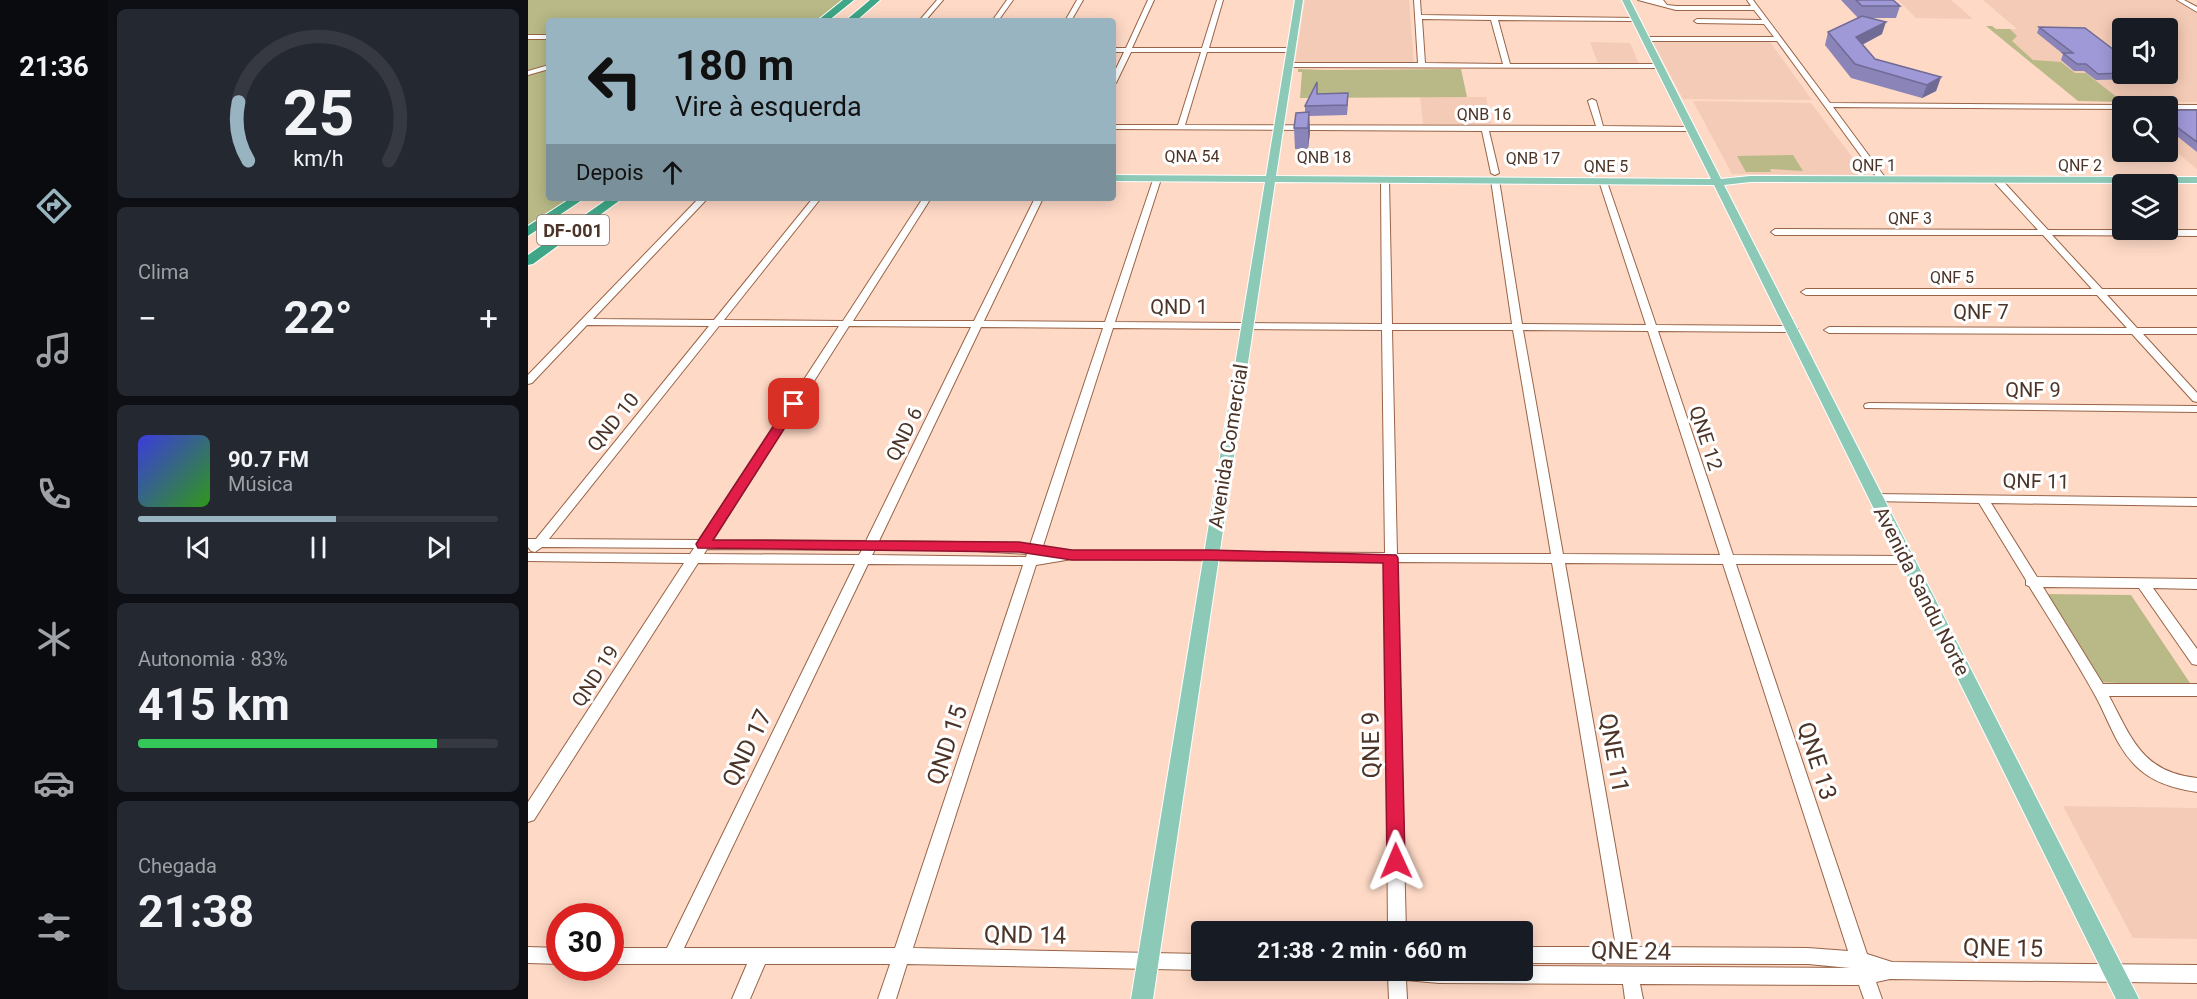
<!DOCTYPE html>
<html lang="pt">
<meta charset="utf-8">
<style>
body{margin:0;font-family:Roboto,sans-serif;background:#242831;color:#f1f3f6;height:100vh;display:flex;flex-direction:column;font-size:22px;white-space:nowrap}
*{box-sizing:border-box;margin:0}
p{font-size:20px;color:#9ea1a6}
.icon{flex:none;width:33px;height:33px;fill:none;stroke:currentColor;stroke-width:2;stroke-linecap:round;stroke-linejoin:round}
.map{position:relative;flex:1;overflow:hidden}
.panel{display:flex;flex-direction:column;gap:9px;padding:9px;background:#0d0f14;width:420px}
.panel>*{flex:none}
.guide{position:absolute;left:18px;top:18px;width:570px;height:183px;border-radius:6px;box-shadow:0 3px 15px #0003;background:#99b4c1;color:#111;overflow:hidden}
.tools{position:absolute;left:1584px;top:18px;display:grid;gap:12px}
.tools a{display:grid;place-items:center;width:66px;height:66px;border-radius:6px;background:#171b24;box-shadow:0 3px 15px #0003;font-size:30px}
.speed{position:absolute;left:18px;top:903px;display:flex;gap:12px;font-size:30px;font-weight:700;text-align:center}
.speed>*{display:grid;place-content:center;width:78px;height:78px;border-radius:50%;background:#171b24;box-shadow:0 3px 15px #0003;line-height:1}
.speed .limit{border:9px solid #d22;background:#fff;color:#111}
.pin{position:absolute;display:grid;place-items:center;width:51px;height:51px;color:#fff;margin:-26px;border-radius:12px;box-shadow:0 3px 9px #0006}
.me{position:absolute;width:66px;margin:-33px;rotate:359deg;stroke-linejoin:round;filter:drop-shadow(0 0 4px #0008)}
.turn{display:flex;align-items:center;gap:21px;height:126px;padding:0 30px;font-size:27px}
.turn .icon{width:78px;height:78px;stroke-width:2.5}
.turn b{display:block;font-size:42px;line-height:51px}
.then{display:flex;align-items:center;height:57px;padding:0 30px;background:#0003;gap:12px;font-size:22px}
.big{font-size:45px;font-weight:700;line-height:1.1}
.panel .widget{flex:1;display:flex;flex-direction:column;justify-content:center;gap:9px;min-width:0;padding:0 21px;border-radius:9px;background:#242831}
.panel .dial{align-items:center;gap:0}
.dial svg{height:156px;overflow:visible;fill:none;stroke:#363941;stroke-width:7;stroke-linecap:round;text-anchor:middle}
.dial text{fill:#f1f3f6;stroke:none}
.song{display:flex;align-items:center;gap:18px}
.cover{width:72px;height:72px;border-radius:9px;background:linear-gradient(135deg,hsl(240 70% 55%),hsl(110 70% 35%))}
.played{height:6px;border-radius:3px;background:linear-gradient(90deg,#99b4c1 55%,#363941 55%)}
.keys{display:flex;justify-content:space-around;direction:ltr}
.heat{display:flex;justify-content:space-between;align-items:center;font-size:33px;direction:ltr}
.charge{height:9px;border-radius:4px;background:linear-gradient(90deg,#34c759 83%,#363941 0)}
.trip{position:absolute;left:663px;top:921px;width:342px;height:60px;border-radius:6px;background:#171b24;box-shadow:0 3px 15px #0003;font-weight:700;line-height:60px;text-align:center}
main{display:flex;flex:1;min-height:0}
.menu{display:flex;flex-direction:column;width:108px;justify-content:space-around;align-items:center;background:#090b0e;color:#9ea1a6}
.menu .icon{width:42px;height:42px}
.menu .selected{color:#99b4c1}
.menu b{font-size:27px;color:#f1f3f6}
.map>svg:first-child{display:block}
</style>
<main>
<nav class="menu">
<b>21:36</b>
<svg class="icon selected" aria-label="directions" viewBox="0 0 24 24"><path d="M12 3l9 9-9 9-9-9zM9 14v-3h6M13 9l2 2-2 2"/></svg>
<svg class="icon" aria-label="music" viewBox="0 0 24 24"><path d="M9 18V5l10-2v13"/><circle cx="6" cy="18" r="3"/><circle cx="16" cy="16" r="3"/></svg>
<svg class="icon" aria-label="phone" viewBox="0 0 24 24"><path d="M5 4h4l2 5-3 2q2 4 5 5l2-3 5 2v4C11 20 4 13 5 4z"/></svg>
<svg class="icon" aria-label="climate" viewBox="0 0 24 24"><path d="M12 3v18M4 7l16 10M4 17L20 7"/></svg>
<svg class="icon" aria-label="car" viewBox="0 0 24 24"><path d="M5 17H2v-5l4-1 3-4h7l3 4 3 1v5h-3M9 17h6M6 11h13"/><circle cx="7" cy="17" r="2"/><circle cx="17" cy="17" r="2"/></svg>
<svg class="icon" aria-label="filters" viewBox="0 0 24 24"><path d="M4 7h16M4 17h16"/><circle cx="9" cy="7" r="2"/><circle cx="15" cy="17" r="2"/></svg>
</nav>
<section class="panel">
<div class="widget dial"><svg viewBox="0 0 100 80">
<path d="M14 69A42 42 0 1 1 86 69"/>
<path d="M14 69A42 42 0 0 1 9 39" stroke="#99b4c1"/>
<text x="50" y="56" font-size="32" font-weight="700">25</text>
<text x="50" y="72" font-size="11">km/h</text>
</svg></div>
<div class="widget"><p>Clima</p>
<div class="heat"><a>−</a><b class="big">22°</b><a>+</a></div>
</div>
<div class="widget">
<div class="song"><i class="cover"></i><div><b>90.7 FM</b><p>Música</p></div></div>
<div class="played"></div>
<div class="keys"><svg class="icon" aria-label="previous" viewBox="0 0 24 24"><path d="M18 5L8 12l10 7zM5 5v14"/></svg><svg class="icon" aria-label="pause" viewBox="0 0 24 24"><path d="M8 5v14M16 5v14"/></svg><svg class="icon" aria-label="next" viewBox="0 0 24 24"><path d="M6 5l10 7-10 7zM19 5v14"/></svg></div>
</div>
<div class="widget"><p>Autonomia · 83%</p><b class="big">415 km</b><div class="charge"></div></div>
<div class="widget"><p>Chegada</p><b class="big">21:38</b></div>
</section>
<div class="map">
<svg width="1669" height="999" viewBox="0 0 1669 999">
<rect width="100%" height="100%" fill="#fed9c6"/>
<path fill="#f4cbb6" fill-rule="evenodd" d="M777,0h104l5,64h-119z
M1370,0h53l22,19 -57,-1z
M1455,0h192l22,14v88l-115,-1 -86,-72h21zM1594,28h46v46h-46z
M1062,42l40,1 9,21h-41z
M1125,42h117l42,58 -129,-1z
M892,97h66l5,27h-68z
M1165,101l118,2 55,72 -134,-1z
M1640,110h29v59l-29,-24z
M1535,806l134,2v131l-64,-1z"/>
<path fill="#b8b986" d="M0,0h315l-28,21h-266v177h21l-42,29z
M1458,26h6l4,3h14l7,7 -5,5 21,19 28,2 14,11h11l37,29 -45,-1z
M770,69l27,1 136,-1 6,28 -167,1 2,-26h-4z
M1265,155l10,16 -33,-2 1,3h-25l-9,-16z
M1512,594l91,1 61,91 -97,-4z"/>
<g fill="none" stroke-linecap="round" stroke-linejoin="round">
<defs>
<path id="minor" d="M409,0h6l-18,21h-6z
M479,0h6l-15,21h-6z
M549,0h6l-12,21h-6z
M620,0h6l-22,48h70l15,-48h6l-14,48h82l3,2 -3,2h-84l-22,73 411,1 -8,-25 4,-2 4,2 7,25 86,1 4,2 -4,2h-200l10,42 -4,2 -4,-2 -9,-42 -369,-2v-4h65l23,-73h-70l-15,31 -3,2v-10l11,-23h-11v-4h13z
M886,0h6l1,15 216,3 1,1 -3,2 -137,-1 12,44h150l3,2 -3,2 -371,-1 -3,-2 3,-2h129zM894,19l69,1 12,44 -78,-1z
M1110,0h25l4,5 9,1h75l-4,-6h6l77,103 292,2 3,1h-3v3l-289,-2 54,73 -4,2h-3l-103,-141h-131l-3,-2 3,-2h128l-10,-13 -67,-1 -3,-2 3,-2 65,1 -8,-10h-78z
M1649,0h7l13,7v5z
M0,35h21v4h-21z
M21,65v4l-21,6v-4z
M1640,105h29v4h-29v-3h-3z
M626,177l7,2 -46,143 267,2 -1,-144 4,-2 4,2 3,144h120l-21,-144 4,-2 4,2 23,144 124,1 -47,-144 7,-2 50,146 137,1 5,3 -5,3 -135,-1 75,224 174,1 4,1 2,3 -2,3 -4,1h-171l131,390 25,8 305,3v18l-307,-4 -14,3 6,17h-18l-5,-14 -219,-1 3,15h-18l-2,-15 -184,-1 -33,-3 1,19h-18l-1,-23 -3,-6h137v-4l328,2 -42,-4 -286,-1v-16h94l-64,-384 -155,-1 9,370h-18l-3,-370 -313,-3 -36,6 -123,383 289,6v16l-295,-6 -11,35h-18l12,-35h-125l-15,35h-18l15,-35h-137v-16h57l188,-384 -157,-1 -164,257 -6,2v-20l156,-239 -156,-2v-8l162,1 4,-6 -152,-1 -7,5 -4,-1 -3,-4v-8h8l173,-213 -122,-1 -55,58 -4,1v-9l171,-177h9l-115,121 121,1 99,-122h8l-97,122 119,1 80,-123h8l-78,123h121l61,-123h8l-59,123 121,1zM191,326h120l-140,214 -150,-1zM321,326l122,1 -105,214 -153,-1zM453,327l122,1 -73,217 -69,-3 -82,-1zM585,328l269,2 3,223 -313,-2 -33,5 8,-3 2,-3 -2,-3 -4,-1zM864,330h121l38,224h-154zM995,330l125,1 72,224 -157,-1zM179,549l155,1 -3,5 -155,-1zM347,550h86l66,4 -1,3 -154,-2zM1037,563l158,1 125,387 -40,-3 -175,-1zM340,564l155,1 -128,383h-211z
M1467,179h6l47,51h149v6l-145,-1 50,54h95v6h-90l30,33h60v6h-54l54,59v9l-4,-1 -61,-67 -303,-1 -5,-3 5,-3 298,1 -30,-33h-291l-5,-3 5,-3h286l-49,-54h-268l-4,-3 4,-3 263,1 -43,-47z
M1341,403l328,3v6l-332,-4 -1,-2 1,-2z
M1347,494l322,4v8l-206,-3 46,74 160,2v10l-44,-1 44,61v16l-5,-1 -53,-76 -96,-1 60,97h94v12h-88c23,43 33,76 88,82v14c-21,-3 -43,-9 -59,-24 -21,-19 -29,-47 -42,-71 -21,-38 -44,-74 -67,-111l-3,-1v-5l-47,-77 -108,-2 -2,-3 2,-3z
M0,947l32,1v16l-32,-1z"/>
<path id="major" d="M767,0h8l-27,176 435,3 -89,-179h8l91,179 29,-3 447,1v6l-447,-1 -26,3 415,814h-23l-402,-814 -439,-3 -122,817h-22l134,-817 -152,-1v-6l153,1z"/>
<path id="highway" d="M315,0h11l-26,21h-11z
M342,0h10l-24,21h-11z
M43,198h14l-57,38v-10z
M81,198h14l-90,66 -5,1v-10z"/>
</defs>
<use href="#minor" stroke="#996447" stroke-width="2"/>
<use href="#major" stroke="#fff" stroke-width="2"/>
<use href="#highway" stroke="#fff" stroke-width="2"/>
<use href="#minor" fill="#fff" fill-rule="evenodd"/>
<use href="#major" fill="#8ccab7" fill-rule="evenodd"/>
<use href="#highway" fill="#3fa787" fill-rule="evenodd"/>
</g>
<path fill="#8a84b9" d="M1313,0h52l7,6 -4,12h-24l10,16 -20,11 13,14 66,18 -5,14 -14,7 -71,-20 -26,-33 3,-13 30,-14z
M1511,27l83,29v18h22l-2,5 -46,1 -12,-9h-10l-13,-11 2,-6 -26,-21z
M789,94l31,10 -1,11 -38,1 1,16 -2,17h-13l-1,-21 11,-16v-6z
M1640,110h29v42l-29,-23z"/>
<path fill="#706b96" d="M1358,22l-4,12 -30,16 4,-13z
M1413,77l-5,14 -14,7 5,-13z
M781,112l1,20 -2,17v-21z"/>
<path fill="#a099d7" stroke="#706b96" stroke-width="1.5" d="M1328,0h37l7,6h-38z
M1334,16l24,6 -30,15 19,22 66,18 -14,8 -72,-21 -27,-32z
M1511,27l46,1 37,28v17l-24,1 -12,-10h-9l-14,-11h10z
M789,82v12l31,-1 -1,12 -42,1z
M1640,110h29v32l-27,-20h-2z
M781,112l-1,16h-14l2,-15z"/>
<path fill="#e11d48" stroke="#92132f" stroke-width="1.5" d="M266,400l6,4 -87,136 306,2 53,8h138l186,5 2,3 7,303 -2,6 -7,3 -7,-3 -2,-6 -4,-298 -173,-3h-138l-53,-8 -321,-4 -2,-4 2,-3 90,-137z"/>
<g text-anchor="middle" dominant-baseline="central" stroke-width="6" stroke-linejoin="round" paint-order="stroke">
<g font-size="16" fill="#4c3528" stroke="#fff">
<text x="956" y="114">QNB 16</text>
<text x="664" y="156">QNA 54</text>
<text x="796" y="157">QNB 18</text>
<text x="1005" y="158">QNB 17</text>
<text x="1346" y="165">QNF 1</text>
<text x="1552" y="165">QNF 2</text>
<text x="1078" y="166">QNE 5</text>
<text x="1382" y="218">QNF 3</text>
<text x="1424" y="277">QNF 5</text>
</g>
<rect fill="#fff" stroke="#827268" stroke-width="1.5" x="9" y="215" width="72" height="30" rx="4.5"/>
<g font-size="18" font-weight="bold" fill="#4c3528">
<text x="45" y="230">DF-001</text>
</g>
<g font-size="20" fill="#4c3528" stroke="#fff">
<text x="651" y="307">QND 1</text>
<text x="1453" y="312">QNF 7</text>
<text x="1505" y="390">QNF 9</text>
<text transform="translate(85 422) rotate(-51)">QND 10</text>
<text transform="translate(376 434) rotate(-64)">QND 6</text>
<text transform="translate(1178 438) rotate(72)">QNE 12</text>
<text transform="translate(700 446) rotate(-81)">Avenida Comercial</text>
<text transform="translate(1508 481) rotate(1)">QNF 11</text>
<text transform="translate(1394 591) rotate(63)">Avenida Sandu Norte</text>
<text transform="translate(67 676) rotate(-57)">QND 19</text>
</g>
<g font-size="24" fill="#4c3528" stroke="#fff">
<text transform="translate(419 745) rotate(-72)">QND 15</text>
<text transform="translate(843 745) rotate(-91)">QNE 9</text>
<text transform="translate(219 748) rotate(-64)">QND 17</text>
<text transform="translate(1086 753) rotate(80)">QNE 11</text>
<text transform="translate(1289 761) rotate(72)">QNE 13</text>
<text transform="translate(497 935) rotate(1)">QND 14</text>
<text transform="translate(1475 948) rotate(1)">QNE 15</text>
<text transform="translate(1103 951) rotate(1)">QNE 24</text>
</g>
</g>
</svg>
<div class="tools">
<a><svg class="icon" aria-label="sound" viewBox="0 0 24 24"><path d="M4 9h4l5-4v14l-5-4H4zM17 9q2 3 0 6"/></svg></a>
<a><svg class="icon" aria-label="search" viewBox="0 0 24 24"><circle cx="10" cy="10" r="6"/><path d="M15 15l6 6"/></svg></a>
<a><svg class="icon" aria-label="layers" viewBox="0 0 24 24"><path d="M12 4l9 5-9 5-9-5zM3 14l9 5 9-5"/></svg></a>
</div>
<div class="speed"><div class="limit">30</div></div>
<div class="pin" style="left:266px;top:404px;background:#d93025"><svg class="icon" aria-label="arrive" viewBox="0 0 24 24"><path d="M6 21V4h12l-3 4 3 4H6"/></svg></div>
<svg class="me" style="left:868px;top:861px" viewBox="-20 -20 40 40"><path d="M0-17L14 15 0 8-14 15z" fill="#e11d48" stroke="#fff" stroke-width="4"/></svg>
<div class="trip">21:38 · 2 min · 660 m</div>
<div class="guide">
<div class="turn"><svg class="icon" aria-label="left" viewBox="0 0 24 24"><path d="M17 20v-9H6M10 6l-5 5 5 5"/></svg><div><b>180 m</b>Vire à esquerda</div></div>
<div class="then">Depois<svg class="icon" aria-label="ahead" viewBox="0 0 24 24"><path d="M12 20V5M6 11l6-6 6 6"/></svg></div>
</div>
</div>
</main>
